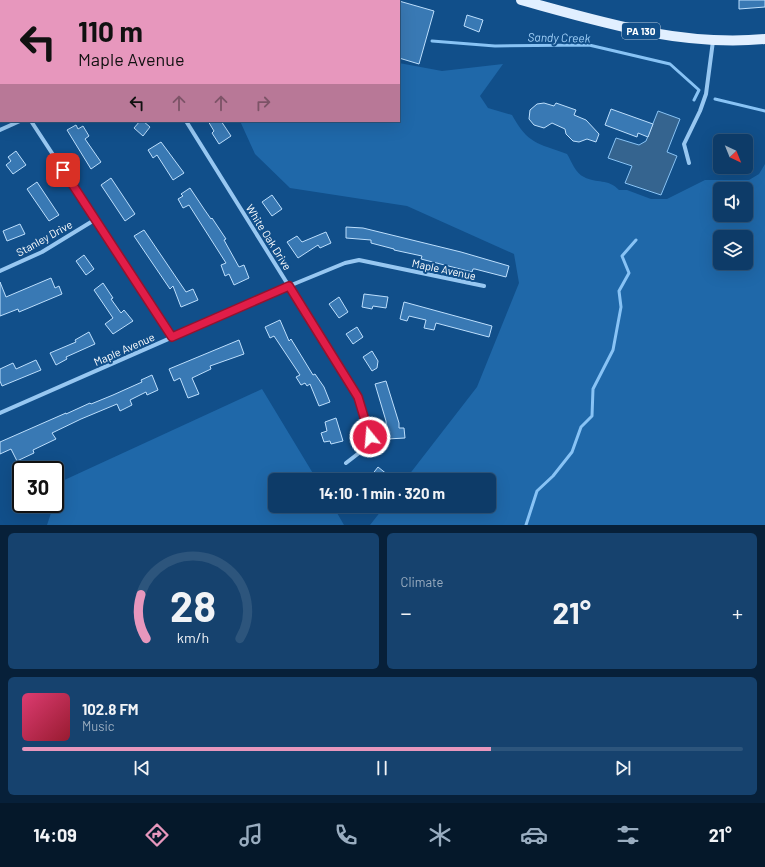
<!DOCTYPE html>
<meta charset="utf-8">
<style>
body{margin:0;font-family:Barlow,sans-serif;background:#16426e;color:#f1f3f6;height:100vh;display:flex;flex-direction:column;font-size:15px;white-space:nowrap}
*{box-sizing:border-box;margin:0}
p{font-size:13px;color:#9aadc0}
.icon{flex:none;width:22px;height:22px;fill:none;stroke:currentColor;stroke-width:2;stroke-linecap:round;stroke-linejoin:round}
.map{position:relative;height:525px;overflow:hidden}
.side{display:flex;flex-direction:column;gap:8px;padding:8px;background:#072039;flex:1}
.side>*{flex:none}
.hud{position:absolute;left:0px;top:0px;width:400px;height:122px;box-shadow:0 4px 16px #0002,0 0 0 1px #2d557c;background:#e797bd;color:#111;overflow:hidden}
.needle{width:26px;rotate:137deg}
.fabs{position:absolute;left:713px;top:134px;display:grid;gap:8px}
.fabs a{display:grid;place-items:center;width:40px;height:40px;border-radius:6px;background:#0d3b68;box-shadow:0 4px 16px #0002,0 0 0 1px #2d557c;font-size:20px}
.speed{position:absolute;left:12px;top:461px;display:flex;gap:8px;font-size:20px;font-weight:700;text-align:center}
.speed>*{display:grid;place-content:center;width:52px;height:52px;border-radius:50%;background:#0d3b68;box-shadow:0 4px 16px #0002,0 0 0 1px #2d557c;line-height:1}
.speed .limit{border:2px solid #111;border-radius:6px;background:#fff;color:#111}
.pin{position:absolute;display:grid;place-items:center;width:34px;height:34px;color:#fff;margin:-17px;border-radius:8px;box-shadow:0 2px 6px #0006}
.me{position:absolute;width:44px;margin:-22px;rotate:343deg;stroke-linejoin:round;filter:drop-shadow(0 0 3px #0008)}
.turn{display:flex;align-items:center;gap:14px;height:84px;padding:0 12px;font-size:18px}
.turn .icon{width:52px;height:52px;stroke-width:2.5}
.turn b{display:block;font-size:28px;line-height:34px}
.lanes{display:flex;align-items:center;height:38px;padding:0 12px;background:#0003;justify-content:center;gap:20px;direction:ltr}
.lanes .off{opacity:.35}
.big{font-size:30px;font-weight:700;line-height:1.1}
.side .card{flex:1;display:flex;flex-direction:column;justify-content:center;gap:6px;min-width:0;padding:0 14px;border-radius:6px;background:#16426e}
.side .dial{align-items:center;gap:0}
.dial svg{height:104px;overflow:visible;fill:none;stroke:#2d557c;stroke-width:7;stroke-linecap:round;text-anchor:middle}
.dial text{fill:#f1f3f6;stroke:none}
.song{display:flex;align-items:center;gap:12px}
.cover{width:48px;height:48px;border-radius:6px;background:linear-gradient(135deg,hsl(340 70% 55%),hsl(350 70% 35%))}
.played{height:4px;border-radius:2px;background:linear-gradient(90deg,#e797bd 65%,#2d557c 65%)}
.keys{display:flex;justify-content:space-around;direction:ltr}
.heat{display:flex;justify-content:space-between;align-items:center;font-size:22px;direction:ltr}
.side .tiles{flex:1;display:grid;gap:8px;grid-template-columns:1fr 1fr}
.card:last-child{grid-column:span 2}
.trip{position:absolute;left:268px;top:473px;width:228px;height:40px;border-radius:6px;background:#0d3b68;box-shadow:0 4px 16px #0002,0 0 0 1px #2d557c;font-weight:700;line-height:40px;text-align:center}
.tab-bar{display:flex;height:64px;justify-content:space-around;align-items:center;background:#05182a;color:#9aadc0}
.tab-bar .icon{width:28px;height:28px}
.tab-bar .on{color:#e797bd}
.tab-bar b{font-size:18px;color:#f1f3f6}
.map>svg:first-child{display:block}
</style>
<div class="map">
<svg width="765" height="525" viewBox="0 0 765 525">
<rect width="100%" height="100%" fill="#114f8a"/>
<path fill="#1f68a9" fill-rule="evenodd" d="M0,0h277l2,1h-278v60z
M399,63l43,8 61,-7 -23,32 8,12 24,7c16,29 25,28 55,39 5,8 8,19 17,23 13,7 24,1 35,13h8l24,9h16l38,-19h44l10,-6 6,-10v361h-395l15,-19h104v-26h-84l72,-93 42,-104 -5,-29 -107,-48 -117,-18 -35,-34 -15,-33h159zM720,189h26v26h-26zM720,237h26v26h-26z
M262,389l55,91h-42v26h58l11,19h-297l7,-21h1l5,-22z"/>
<path fill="#35648f" stroke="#88c3f5" d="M658,111l22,8 -13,33 10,4 -16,39 -36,-12 7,-17 -24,-8 8,-20 23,7 7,-4z"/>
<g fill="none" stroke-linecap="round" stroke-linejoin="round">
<path stroke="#88c3f5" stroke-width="3" d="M290,0l2,1
M432,41l63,5 94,-1 81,19 29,26 -5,10
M715,99l50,12
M526,525l11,-34 16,-15 19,-24 9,-25 11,-11 1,-27 20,-39 8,-43 -2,-16 10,-18 -7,-17 14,-16"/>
</g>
<path fill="#3979b4" stroke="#bddffd" d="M739,0h26v7l-26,2z
M399,1l35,10 -15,53 -20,-6z
M467,15l16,5 -4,12 -15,-6z
M544,103l10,3 2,-3 20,7 -2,5 12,5 13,14 -3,8 -9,-3 -8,3 -6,-1 -7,-7 -1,-5 -13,-6 -8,5 -10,-3 -5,-6 1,-9 7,-6z
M611,109l42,15 -5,13 -10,-4 -1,4 -32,-12z
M140,121h3l7,6 -7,9 -9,-8z
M208,121h13l10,15 -12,8 -7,-11 2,-2z
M76,125l2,4 5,-3 6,10 -4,3 16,23 -10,7 -24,-39z
M161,142l23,31 -11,7 -16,-25 -4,3 -5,-8z
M16,151l10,14 -13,9 -7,-9 5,-4 -3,-4z
M111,178l24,36 -10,7 -24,-36z
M37,182l22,33 -10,6 -22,-32z
M190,188l14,21 7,10 1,-1 14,21 -2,1 15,27 5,-2 5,13 -15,7 -5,-11 -4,2 -4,-11 5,-2 -37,-58 -6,3 -5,-9 5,-3 -2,-2z
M272,195l10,14 -10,7 -10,-14z
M20,224l5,10 -18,7 -4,-10z
M346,227l17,1 98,24 48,14 -3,11 -31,-8h-2l-1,3 -51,-13 1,-3 -28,-6v-1l-23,-6v-3l-25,-2z
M144,230l42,62 7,-3 5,11 -17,7 -8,-21 -3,3 -36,-53z
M326,232l5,11 -11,5 -2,-3 -20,13 -11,-16 10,-6 5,6z
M84,255l10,14 -8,6 -10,-14z
M51,278l4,10 4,-2 3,8 -43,18 -1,-3 -18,7v-34l6,15z
M103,283l10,15 -2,1 10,14 3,-3 9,11 -20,13 -8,-10 8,-6 -19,-28z
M364,294l24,3 -2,11 -13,-2 -1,3 -10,-2z
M339,297l9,15 -9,6 -10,-14z
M404,302l88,24 -3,11 -53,-14 -2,7 -10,-2 2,-8 -17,-4 -2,5 -7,-2z
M280,320l9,21 2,-2 22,36 2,-1 9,13 6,15 -11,4 -9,-22 -3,2 -2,-3 -4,2 -5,-8 4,-2 -26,-39 -4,2 -5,-11z
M357,327l6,10 -10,7 -7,-10z
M89,332l6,12 -29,13 1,2 -11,6 -6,-12 26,-11 -1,-2z
M239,340l5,14 -34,12 1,3 -19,9 7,16 -11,4 -8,-20 -6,3 -5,-12z
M372,351l6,10 -1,7 -5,3 -9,-14z
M36,360l5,10 -39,16 -2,-5v-12l13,-6 3,6z
M152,375l6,15 -11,5 -1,-3 -16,8 2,5 -12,6 -3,-7 -36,15 -29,14 4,6 -23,11 1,3 -17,8 -6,-12 -11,5v-12l66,-29v1l24,-11 1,1 22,-9 29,-13 -1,-2z
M386,381l13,42v5h5l1,10 -18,1 -1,-18 -11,-37z
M336,418l7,23 -12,3 -1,-3 -6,1 -3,-9 6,-2 -2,-9z
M378,467l10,8 -4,5h-16z"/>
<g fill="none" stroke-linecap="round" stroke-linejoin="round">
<path stroke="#97c7f1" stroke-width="4" d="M31,121l141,216
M186,121l172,276 12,40 -2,9 -22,17
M0,130l20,-9
M689,163l-5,-19 16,-33 6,-17 7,-53
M0,271l42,-19 54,-33
M0,413l289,-127 56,-23 14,-3 125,26"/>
<path stroke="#e1efff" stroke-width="10" d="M521,0c80,22 160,47 244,39"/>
</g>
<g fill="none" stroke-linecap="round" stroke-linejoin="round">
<defs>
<path id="route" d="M63,170l109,167 117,-51 69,111 12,40"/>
</defs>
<use href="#route" stroke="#92132f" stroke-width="10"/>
<use href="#route" stroke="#e11d48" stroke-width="7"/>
</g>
<g text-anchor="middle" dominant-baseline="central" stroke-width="4" stroke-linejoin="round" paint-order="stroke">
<rect fill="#114f8a" stroke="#b8cadc" stroke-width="1" x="622" y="23" width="38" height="16" rx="3"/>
<g font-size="10" font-weight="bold" fill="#fff">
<text x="641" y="31">PA 130</text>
</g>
<g font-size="11" fill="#fff" stroke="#114f8a">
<text transform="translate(269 237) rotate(58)">White Oak Drive</text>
<text transform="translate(44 238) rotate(-29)">Stanley Drive</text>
<text transform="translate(444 269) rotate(12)">Maple Avenue</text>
<text transform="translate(124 349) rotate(-24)">Maple Avenue</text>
</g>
<g font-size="12" font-style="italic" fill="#a2d1f9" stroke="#114f8a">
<text transform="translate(559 37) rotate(1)">Sandy Creek</text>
</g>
</g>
</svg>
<div class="fabs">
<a><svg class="needle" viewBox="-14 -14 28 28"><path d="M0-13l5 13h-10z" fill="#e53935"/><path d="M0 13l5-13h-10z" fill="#9aadc0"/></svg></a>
<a><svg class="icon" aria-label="sound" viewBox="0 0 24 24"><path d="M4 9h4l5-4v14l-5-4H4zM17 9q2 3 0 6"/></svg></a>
<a><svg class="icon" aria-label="layers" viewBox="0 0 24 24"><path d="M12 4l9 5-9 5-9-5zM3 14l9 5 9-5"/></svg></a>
</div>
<div class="speed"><div class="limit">30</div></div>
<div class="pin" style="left:63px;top:170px;background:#d93025"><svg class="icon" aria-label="arrive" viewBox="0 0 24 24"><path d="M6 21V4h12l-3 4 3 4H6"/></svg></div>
<svg class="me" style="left:370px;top:437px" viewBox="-20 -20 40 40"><circle r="17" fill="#e11d48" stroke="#fff" stroke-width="3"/><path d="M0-11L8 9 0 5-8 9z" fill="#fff"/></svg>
<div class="trip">14:10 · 1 min · 320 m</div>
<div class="hud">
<div class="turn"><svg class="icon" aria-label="left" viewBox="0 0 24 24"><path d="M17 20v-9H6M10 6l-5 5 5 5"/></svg><div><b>110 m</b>Maple Avenue</div></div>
<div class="lanes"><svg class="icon" aria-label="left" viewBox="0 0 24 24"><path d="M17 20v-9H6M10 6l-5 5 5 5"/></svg><svg class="icon off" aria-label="ahead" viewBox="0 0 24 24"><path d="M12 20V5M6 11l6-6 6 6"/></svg><svg class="icon off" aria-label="ahead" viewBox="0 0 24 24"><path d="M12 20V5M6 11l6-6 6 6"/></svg><svg class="icon off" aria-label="right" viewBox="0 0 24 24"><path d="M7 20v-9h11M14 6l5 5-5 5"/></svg></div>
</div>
</div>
<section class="side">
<div class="tiles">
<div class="card dial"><svg viewBox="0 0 100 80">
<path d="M14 69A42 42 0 1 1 86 69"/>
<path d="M14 69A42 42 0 0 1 10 35" stroke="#e797bd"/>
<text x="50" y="56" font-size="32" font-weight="700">28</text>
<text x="50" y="72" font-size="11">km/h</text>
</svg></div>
<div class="card"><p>Climate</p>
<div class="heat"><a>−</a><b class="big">21°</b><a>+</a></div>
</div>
<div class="card">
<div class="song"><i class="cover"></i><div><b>102.8 FM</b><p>Music</p></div></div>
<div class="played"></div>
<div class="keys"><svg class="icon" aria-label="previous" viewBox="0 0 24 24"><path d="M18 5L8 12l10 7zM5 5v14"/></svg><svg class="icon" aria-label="pause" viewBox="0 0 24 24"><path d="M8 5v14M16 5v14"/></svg><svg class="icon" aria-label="next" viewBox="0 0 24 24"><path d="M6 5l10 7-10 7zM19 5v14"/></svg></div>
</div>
</div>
</section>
<nav class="tab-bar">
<b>14:09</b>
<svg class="icon on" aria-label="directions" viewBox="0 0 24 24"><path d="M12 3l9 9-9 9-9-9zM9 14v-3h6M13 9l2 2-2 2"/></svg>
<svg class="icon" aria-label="music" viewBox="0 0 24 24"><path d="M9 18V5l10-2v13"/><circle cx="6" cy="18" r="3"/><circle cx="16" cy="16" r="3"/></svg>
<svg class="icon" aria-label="phone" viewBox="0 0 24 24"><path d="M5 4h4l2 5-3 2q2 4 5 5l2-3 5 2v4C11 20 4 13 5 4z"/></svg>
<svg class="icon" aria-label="climate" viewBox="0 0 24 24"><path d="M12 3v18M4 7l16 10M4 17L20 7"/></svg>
<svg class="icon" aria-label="car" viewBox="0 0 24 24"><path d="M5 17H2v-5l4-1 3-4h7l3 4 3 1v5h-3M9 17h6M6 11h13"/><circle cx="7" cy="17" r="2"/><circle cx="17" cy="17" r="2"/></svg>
<svg class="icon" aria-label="filters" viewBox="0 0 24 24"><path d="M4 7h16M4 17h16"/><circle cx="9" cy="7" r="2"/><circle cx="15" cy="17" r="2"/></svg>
<b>21°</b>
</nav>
